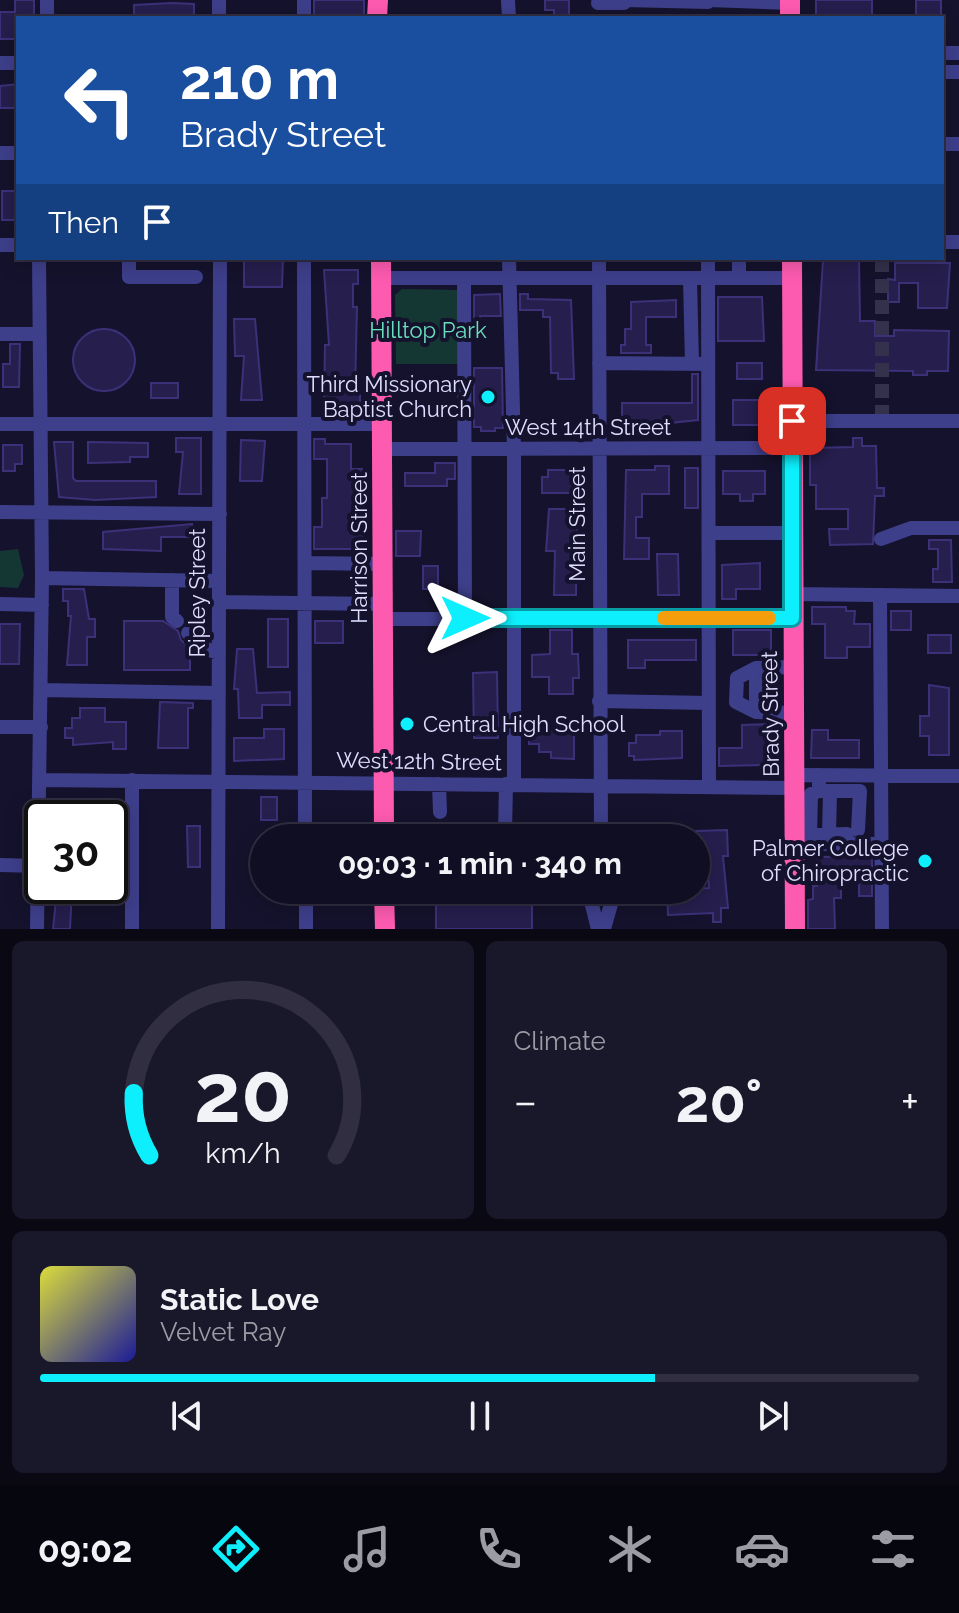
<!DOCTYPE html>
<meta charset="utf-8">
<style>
body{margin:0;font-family:Raleway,sans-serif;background:#19172a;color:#f1f3f6;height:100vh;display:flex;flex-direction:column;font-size:30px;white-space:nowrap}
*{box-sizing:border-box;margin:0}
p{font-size:26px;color:#9c9ca5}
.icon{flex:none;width:44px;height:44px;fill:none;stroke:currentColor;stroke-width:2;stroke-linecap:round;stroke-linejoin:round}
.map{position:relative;height:929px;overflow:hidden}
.panel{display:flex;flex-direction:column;gap:12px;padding:12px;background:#090813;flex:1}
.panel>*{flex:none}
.banner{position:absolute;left:16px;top:16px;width:928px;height:244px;border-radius:0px;box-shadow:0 4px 20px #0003,0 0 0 2px #302e40;background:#1a4fa0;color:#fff;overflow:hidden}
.speed{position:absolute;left:24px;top:800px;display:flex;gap:16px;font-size:40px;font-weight:700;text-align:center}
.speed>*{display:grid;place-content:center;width:104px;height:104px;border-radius:50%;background:#100e22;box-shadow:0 4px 20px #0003,0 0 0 2px #302e40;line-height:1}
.speed .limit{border:4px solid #111;border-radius:12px;background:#fff;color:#111}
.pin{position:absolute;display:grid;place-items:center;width:68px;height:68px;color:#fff;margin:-34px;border-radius:16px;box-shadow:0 4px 12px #0006}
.me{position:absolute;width:88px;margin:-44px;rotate:90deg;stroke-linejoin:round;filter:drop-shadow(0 0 6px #0008)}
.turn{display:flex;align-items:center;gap:28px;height:168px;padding:0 32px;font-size:36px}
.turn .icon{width:104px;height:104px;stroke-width:2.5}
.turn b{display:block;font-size:56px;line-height:68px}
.then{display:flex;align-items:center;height:76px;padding:0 32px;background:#0003;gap:16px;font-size:30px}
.big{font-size:60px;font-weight:700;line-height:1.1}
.panel .card{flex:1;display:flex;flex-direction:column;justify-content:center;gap:12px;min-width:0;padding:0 28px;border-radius:12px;background:#19172a}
.panel .dial{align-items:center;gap:0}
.dial svg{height:208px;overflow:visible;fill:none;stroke:#302e40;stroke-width:7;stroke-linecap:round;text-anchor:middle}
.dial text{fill:#f1f3f6;stroke:none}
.song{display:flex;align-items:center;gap:24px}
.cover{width:96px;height:96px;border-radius:12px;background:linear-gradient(135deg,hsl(60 70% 55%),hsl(240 70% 35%))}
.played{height:8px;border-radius:4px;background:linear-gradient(90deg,#0deffc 70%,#302e40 70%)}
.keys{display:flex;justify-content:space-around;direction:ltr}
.heat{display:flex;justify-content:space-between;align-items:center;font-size:44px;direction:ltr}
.panel .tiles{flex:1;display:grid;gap:12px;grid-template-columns:1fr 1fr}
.card:last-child{grid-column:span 2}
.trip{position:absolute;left:250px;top:824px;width:460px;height:80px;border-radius:40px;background:#100e22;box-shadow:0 4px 20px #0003,0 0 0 2px #302e40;font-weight:700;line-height:80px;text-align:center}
.menu{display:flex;height:128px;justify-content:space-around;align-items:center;background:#06060e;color:#9c9ca5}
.menu .icon{width:56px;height:56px}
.menu .on{color:#0deffc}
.menu b{font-size:36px;color:#f1f3f6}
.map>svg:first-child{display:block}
</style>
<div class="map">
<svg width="959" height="929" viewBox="0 0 959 929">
<rect width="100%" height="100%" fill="#15122d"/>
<path fill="#153734" d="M402,289l59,1v74h-65l-1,-69z
M18,549l6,26 -6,13 -18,-1v-36z"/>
<path fill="#261e4d" stroke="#3c3179" stroke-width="2" d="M15,0h19v18h-16v21h-18v-27h15z
M314,0h50v18h-50z
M545,0h24v17h-15v-7h-9z
M816,0h56v18h-56z
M916,0h25v18h-25z
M172,3l22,1v14h-60v-13z
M18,84v24h-18v-22z
M2,191h16v29h-16z
M244,258l39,1 -1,28h-38z
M823,260h36l1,61h15v15h19v-6l55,1 -1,40h-21v4h-14v-4l-97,-1z
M895,263h55l-3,45h-29v-25h-19v19h-11v-23l7,1z
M324,270h34v14h-5v23h4l-2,81h5v16h-36l1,-59h4z
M500,294l1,22h-21v8h-6v-29z
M520,294h8v5l43,1 3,79h-16v-6h-7l-1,-56h-7v-7h-23z
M718,297h44l2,44h-46z
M676,300v17h-30v28h5v8h-30v-8h4v-16h6v-27z
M234,319h21l7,81h-21l3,-44h-9z
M73 360a31 31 0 1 1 62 0a31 31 0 1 1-62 0Z
M10,344h10l-1,43h-16v-23h7z
M737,363h25v16h-25z
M474,368h28l1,60h-8v3h-14v-4h-7z
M692,374h6v46l-76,8v-25h70z
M151,383h27v15h-27z
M733,400h30v25h-30z
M176,438h25v56h-22l4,-42h-7z
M853,438h9v8h14l1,42h7v8h-9l-2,48 -43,1 -1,-16h19v-20h-32v-24h-6v-37l43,-1z
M314,439h11v5h26v25h11l1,80h-49v-22h8v-29h5v-39h-13z
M241,440l24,1 -3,40h-22z
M54,442h19v36l3,3h80v16l-61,3 -36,-3z
M88,442l60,1v14h-18v5l-42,1z
M3,445h19v19h-7v7h-12z
M435,463h20v16h-8v7h-42v-13h30z
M655,466h14v28h-27v23h-6v21h13v21h-25l2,-89h29z
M685,468h13v40h-13z
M548,470h25v23h-31v-16h6z
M723,471h42v23h-12v7h-13v-7h-17z
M549,509h28l-1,86h-22l1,-44h-9z
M192,524v13h-31v14l-58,-2v-17z
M396,531h25l-1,25h-24z
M929,540h22l1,42h-19v-13h5v-20h-9z
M657,554h21l1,41h-21z
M760,563v26h-24v10h-14v-34z
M423,566h15v23h-15z
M63,589h21l5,30h6v18h-8v28h-20l4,-49h-3v-15h-5z
M812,607h34v4h9l-1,13h16v23h-23v11h-22v-34h-13z
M891,611h20v19h-20z
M268,619h20v48h-20z
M124,621h39l15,10 3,9 9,8v22h-66z
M315,621h28v22h-28z
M0,624h20l-1,40h-19z
M550,630h22v24h6l1,24h-6v16h-24v-17h-17v-22l18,-1z
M733,630h38v25h-38z
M928,635h23v18h-23z
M628,640h68v20h-51v8h-17z
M237,649h16l4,44 33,-1v13h-28v13h-23l-1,-29h-4z
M497,672l1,66h-24l-1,-65z
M929,685l20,3v67h-20v-19h-9v-20h9z
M160,702l33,1v5h-5v40h-30z
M80,708h25v14h21v27h-13v-7l-40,3v-7h-8v-10h7v-10h8z
M768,724l-3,41 -46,1v-18h23v-23z
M264,729h20v30l-50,2v-23h30z
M812,730h16v10h31v18h-48z
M529,731l45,1v27l-23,-1v-6h-12v-8h-10z
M660,731h22v27l-48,2v-4h-5v-13h7v-8h24z
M261,797h16v23h-16z
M187,826h13v41h-12z
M727,830l1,26h-5l5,52h-7v14h-8v-9l-45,2 -1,-25 42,-2 -2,-31h-11v-26z
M872,856v40h-13v-13h-18v15h-7l1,31h-27v-29l5,-1v-13h4v-29z
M57,890h15l-2,39h-17z
M436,890h96v39h-96z"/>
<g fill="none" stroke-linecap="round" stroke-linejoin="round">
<path stroke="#33314c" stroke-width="14" stroke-dasharray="14 7" stroke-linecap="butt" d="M882,258v163"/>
<path stroke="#3e3f8b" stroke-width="14" d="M47,0v18
M508,0l1,18
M624,0l84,2
M708,0l82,3
M598,3h26
M219,18v-18
M304,18v-18
M942,53h17
M0,63h18
M942,72h17
M942,144h17
M0,153h18
M942,242h17
M0,245h18
M129,258v19h67
M304,258l1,580
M509,258l5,191v336
M599,258l2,580
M708,258l1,529
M381,278h411
M739,278v-20
M464,279l1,339
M690,279l2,85
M0,334h39
M599,363l109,1
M792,421h167
M0,424h383
M383,449l409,-1
M0,512l220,2
M715,533h77
M881,539l30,-11h48
M306,563l78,1
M42,578l177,3
M172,580v37l5,4
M791,594l168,2
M880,595l2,334
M219,602l165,2
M0,604l42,1
M384,619l408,-1
M188,633l18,16 13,4
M793,667l-37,1v44l38,1
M41,690l178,3
M599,701l110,2
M756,712l-20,-10 1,-24 19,-10
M0,727h41
M795,775l164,1
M819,775v16l-8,3 -1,41 37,-1
M41,780l754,8
M439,784l1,28
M819,791h41l-2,39
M505,833l1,-49
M829,835l1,-43
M795,844h86
M0,865l39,1
M306,890v39
M594,890l-3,11 7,28
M37,929l5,-351 -3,-320
M132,929v-149
M218,929l2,-671
M604,929l7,-25 -3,-14"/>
<path stroke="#fd5bb0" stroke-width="20" d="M377,18l1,-18
M790,18v-18
M381,258l3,580
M792,258l3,671
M384,890l1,39"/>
</g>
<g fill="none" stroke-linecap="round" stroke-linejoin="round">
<defs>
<path id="route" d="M465,618h327v-197"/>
</defs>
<use href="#route" stroke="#089ba4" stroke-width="20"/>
<use href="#route" stroke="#0deffc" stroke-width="14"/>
<path stroke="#f59e0b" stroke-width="14" d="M664,618h105"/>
</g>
<g fill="#0deffc" stroke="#15122d" stroke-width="3">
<circle cx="488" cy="397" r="8"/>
<circle cx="407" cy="724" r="8"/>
<circle cx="925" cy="861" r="8"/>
</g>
<g text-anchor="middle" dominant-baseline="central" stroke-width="8" stroke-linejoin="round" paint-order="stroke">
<g font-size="22" fill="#69e0bc" stroke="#15122d">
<text x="428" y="330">Hilltop Park</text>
</g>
<g font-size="22" fill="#e0deff" stroke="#15122d" text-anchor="end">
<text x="472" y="384">Third Missionary<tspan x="472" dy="25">Baptist Church</tspan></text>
<text x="423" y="724" text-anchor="start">Central High School</text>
<text x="909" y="848">Palmer College<tspan x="909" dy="25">of Chiropractic</tspan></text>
</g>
<g font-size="22" fill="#e0deff" stroke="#15122d">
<text x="588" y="427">West 14th Street</text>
<text transform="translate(577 524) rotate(-90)">Main Street</text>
<text transform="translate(359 548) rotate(-90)">Harrison Street</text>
<text transform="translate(197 593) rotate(-90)">Ripley Street</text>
<text transform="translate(770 714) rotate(-91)">Brady Street</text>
<text transform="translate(419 761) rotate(1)">West 12th Street</text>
</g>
</g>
</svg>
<div class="speed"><div class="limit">30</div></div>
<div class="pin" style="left:792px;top:421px;background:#d93025"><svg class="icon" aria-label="arrive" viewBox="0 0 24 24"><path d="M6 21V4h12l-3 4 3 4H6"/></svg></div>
<svg class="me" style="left:465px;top:618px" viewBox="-20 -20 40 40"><path d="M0-17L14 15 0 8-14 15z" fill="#0deffc" stroke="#fff" stroke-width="4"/></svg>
<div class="trip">09:03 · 1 min · 340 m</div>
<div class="banner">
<div class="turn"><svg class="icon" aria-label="left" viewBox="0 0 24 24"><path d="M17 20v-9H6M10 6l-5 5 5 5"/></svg><div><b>210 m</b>Brady Street</div></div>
<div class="then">Then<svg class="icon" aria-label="arrive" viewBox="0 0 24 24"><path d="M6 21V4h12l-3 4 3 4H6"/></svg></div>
</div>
</div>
<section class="panel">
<div class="tiles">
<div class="card dial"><svg viewBox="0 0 100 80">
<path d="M14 69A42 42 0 1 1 86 69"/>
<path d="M14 69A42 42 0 0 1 8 45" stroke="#0deffc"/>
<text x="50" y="56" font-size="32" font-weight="700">20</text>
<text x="50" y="72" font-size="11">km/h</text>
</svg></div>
<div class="card"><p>Climate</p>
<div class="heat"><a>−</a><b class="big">20°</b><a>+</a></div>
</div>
<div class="card">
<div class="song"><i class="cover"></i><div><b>Static Love</b><p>Velvet Ray</p></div></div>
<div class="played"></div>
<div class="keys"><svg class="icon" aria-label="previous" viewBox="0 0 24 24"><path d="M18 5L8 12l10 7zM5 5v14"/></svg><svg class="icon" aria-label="pause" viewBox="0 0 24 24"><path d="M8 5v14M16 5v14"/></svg><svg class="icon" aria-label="next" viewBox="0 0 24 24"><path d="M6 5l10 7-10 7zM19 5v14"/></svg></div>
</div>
</div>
</section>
<nav class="menu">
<b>09:02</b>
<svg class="icon on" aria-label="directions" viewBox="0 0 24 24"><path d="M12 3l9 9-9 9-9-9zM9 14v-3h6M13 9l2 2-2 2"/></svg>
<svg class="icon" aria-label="music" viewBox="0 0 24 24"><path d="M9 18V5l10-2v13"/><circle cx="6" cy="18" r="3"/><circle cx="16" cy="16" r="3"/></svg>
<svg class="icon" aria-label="phone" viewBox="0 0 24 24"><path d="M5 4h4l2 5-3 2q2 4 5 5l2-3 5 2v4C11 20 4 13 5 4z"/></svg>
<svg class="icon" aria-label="climate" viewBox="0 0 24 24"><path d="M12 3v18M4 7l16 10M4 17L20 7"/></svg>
<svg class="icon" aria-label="car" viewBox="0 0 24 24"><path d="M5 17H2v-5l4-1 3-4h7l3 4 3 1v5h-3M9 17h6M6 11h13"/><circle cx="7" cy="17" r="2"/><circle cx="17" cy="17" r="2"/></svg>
<svg class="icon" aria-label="filters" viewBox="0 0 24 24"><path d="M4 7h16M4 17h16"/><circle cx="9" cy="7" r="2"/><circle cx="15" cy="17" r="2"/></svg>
</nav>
